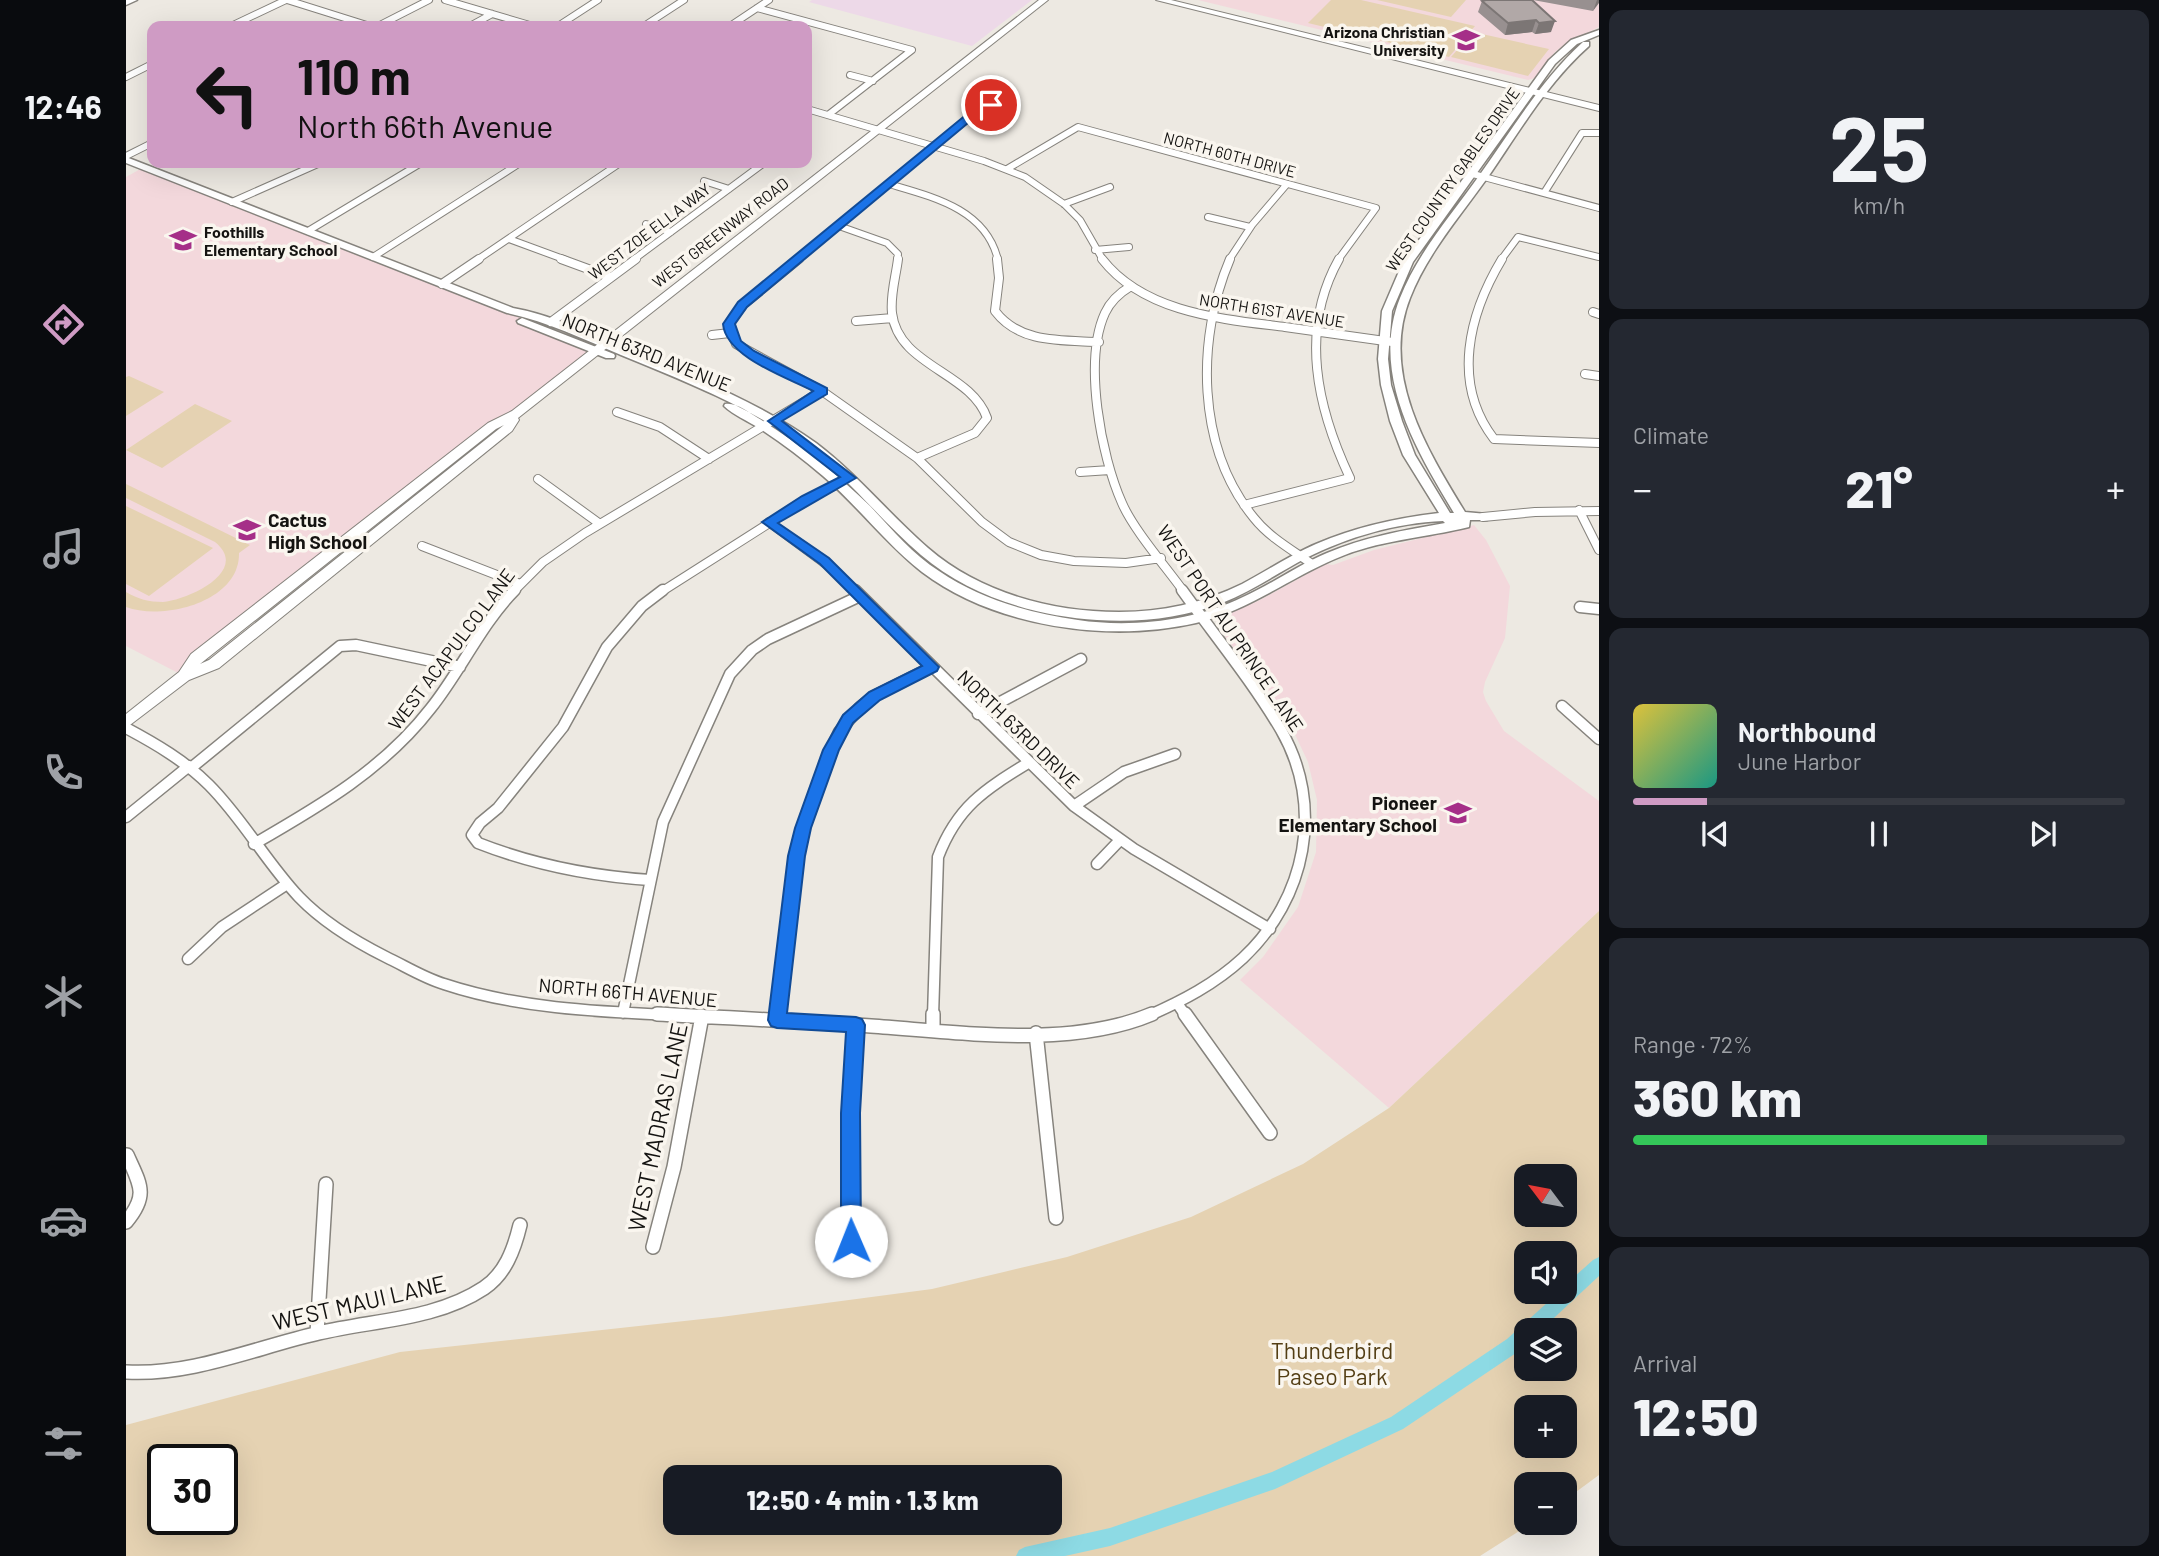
<!DOCTYPE html>
<meta charset="utf-8">
<style>
body{margin:0;font-family:Barlow,sans-serif;background:#242831;color:#f1f3f6;height:100vh;display:flex;flex-direction:column;font-size:26px;white-space:nowrap}
*{box-sizing:border-box;margin:0}
p{font-size:23px;color:#9ea1a6}
.icon{flex:none;width:38px;height:38px;fill:none;stroke:currentColor;stroke-width:2;stroke-linecap:round;stroke-linejoin:round}
.map{position:relative;flex:1;overflow:hidden}
.side{display:flex;flex-direction:column;gap:10px;padding:10px;background:#0d0f14;width:560px}
.side>*{flex:none}
.guide{position:absolute;left:21px;top:21px;width:665px;height:147px;border-radius:14px;box-shadow:0 7px 28px #0002;background:#cf9bc4;color:#111;overflow:hidden}
.needle{width:46px;rotate:302deg}
.fabs{position:absolute;left:1388px;top:1164px;display:grid;gap:14px}
.fabs a{display:grid;place-items:center;width:63px;height:63px;border-radius:14px;background:#171b24;box-shadow:0 7px 28px #0002;font-size:35px}
.speed{position:absolute;left:21px;top:1444px;display:flex;gap:14px;font-size:35px;font-weight:700;text-align:center}
.speed>*{display:grid;place-content:center;width:91px;height:91px;border-radius:50%;background:#171b24;box-shadow:0 7px 28px #0002;line-height:1}
.speed .limit{border:4px solid #111;border-radius:10px;background:#fff;color:#111}
.pin{position:absolute;display:grid;place-items:center;width:60px;height:60px;color:#fff;margin:-30px;border:4px solid #fff;border-radius:50%;box-shadow:0 2px 7px #0007}
.me{position:absolute;width:77px;margin:-38px;rotate:359deg;stroke-linejoin:round;filter:drop-shadow(0 0 5px #0008)}
.turn{display:flex;align-items:center;gap:24px;height:147px;padding:0 35px;font-size:32px}
.turn .icon{width:91px;height:91px;stroke-width:2.5}
.turn b{display:block;font-size:49px;line-height:60px}
.big{font-size:52px;font-weight:800;line-height:1.1}
.side .widget{flex:1;display:flex;flex-direction:column;justify-content:center;gap:10px;min-width:0;padding:0 24px;border-radius:14px;background:#242831}
.side .dial{align-items:center;gap:0}
.dial b{font-size:91px;line-height:1}
.song{display:flex;align-items:center;gap:21px}
.cover{width:84px;height:84px;border-radius:10px;background:linear-gradient(135deg,hsl(50 70% 55%),hsl(170 70% 35%))}
.played{height:7px;border-radius:4px;background:linear-gradient(90deg,#cf9bc4 15%,#363941 15%)}
.keys{display:flex;justify-content:space-around;direction:ltr}
.heat{display:flex;justify-content:space-between;align-items:center;font-size:38px;direction:ltr}
.charge{height:10px;border-radius:5px;background:linear-gradient(90deg,#34c759 72%,#363941 0)}
.trip{position:absolute;left:537px;top:1465px;width:399px;height:70px;border-radius:14px;background:#171b24;box-shadow:0 7px 28px #0002;font-weight:800;line-height:70px;text-align:center}
main{display:flex;flex:1;min-height:0}
.menu{display:flex;flex-direction:column;width:126px;justify-content:space-around;align-items:center;background:#090b0e;color:#9ea1a6}
.menu .icon{width:49px;height:49px}
.menu .current{color:#cf9bc4}
.menu b{font-size:32px;color:#f1f3f6}
.map>svg:first-child{display:block}
</style>
<main>
<nav class="menu">
<b>12:46</b>
<svg class="icon current" aria-label="directions" viewBox="0 0 24 24"><path d="M12 3l9 9-9 9-9-9zM9 14v-3h6M13 9l2 2-2 2"/></svg>
<svg class="icon" aria-label="music" viewBox="0 0 24 24"><path d="M9 18V5l10-2v13"/><circle cx="6" cy="18" r="3"/><circle cx="16" cy="16" r="3"/></svg>
<svg class="icon" aria-label="phone" viewBox="0 0 24 24"><path d="M5 4h4l2 5-3 2q2 4 5 5l2-3 5 2v4C11 20 4 13 5 4z"/></svg>
<svg class="icon" aria-label="climate" viewBox="0 0 24 24"><path d="M12 3v18M4 7l16 10M4 17L20 7"/></svg>
<svg class="icon" aria-label="car" viewBox="0 0 24 24"><path d="M5 17H2v-5l4-1 3-4h7l3 4 3 1v5h-3M9 17h6M6 11h13"/><circle cx="7" cy="17" r="2"/><circle cx="17" cy="17" r="2"/></svg>
<svg class="icon" aria-label="filters" viewBox="0 0 24 24"><path d="M4 7h16M4 17h16"/><circle cx="9" cy="7" r="2"/><circle cx="15" cy="17" r="2"/></svg>
</nav>
<div class="map">
<svg width="1473" height="1556" viewBox="0 0 1473 1556">
<rect width="100%" height="100%" fill="#ede9e2"/>
<path fill="#edd9e8" d="M686,0h220l-60,46 -163,-44z"/>
<path fill="#f3d8dc" d="M1072,0h401v27l-32,16 -12,9 -20,26 -7,2z
M18,167l457,180 -417,329 -58,-30v-469z
M1348,525l12,15 24,46 -5,52 -20,44 -2,10 3,9 18,30 95,70v110l-210,197 -149,-128 23,-23 35,-50 18,-55 1,-52 -9,-38 -17,-36 -75,-102v-5l44,-19 65,-36 8,1 41,-15z"/>
<path fill="#e5d2b2" fill-rule="evenodd" d="M1205,0h30l114,26 -26,31 -141,-34z
M1251,0h89l-15,17z
M1347,32l76,17 -21,27 -77,-19z
M3,376l35,16 -38,24v-39z
M69,404l37,17 -70,47 -36,-18z
M0,484l124,61 -11,8c1,49 -76,68 -113,54v-15c12,7 23,10 37,10 25,-2 88,-31 52,-60l-89,-44z
M0,506l87,42 -64,48 -23,-12z
M1473,911v564l-34,25 -1,-16h-38v38l6,1 -52,33h-1354v-131l274,-73 321,-35 211,-28 135,-32 124,-40 112,-53 86,-56zM1400,1176h38v38h-38zM1400,1253h38v39h-38zM1400,1330h38v38h-38zM1400,1407h38v39h-38zM37,1460h59v59h-59zM924,1477v45h-374v-45z"/>
<g fill="none" stroke-linecap="round" stroke-linejoin="round">
<path fill="#8ddae4" fill-rule="evenodd" d="M1473,1257v19l-58,54h-15v14l-7,7 -116,78 -128,60 -165,57 -45,10h-49l3,-6 6,-3 85,-19 162,-56 119,-55 116,-78 52,-47h5v-6l29,-26z"/>
<defs>
<path id="minor-far3" d="M161,0l83,26
M319,0l88,26
M631,8l155,42 -84,65
M105,26l55,-26
M252,26l51,-26
M344,26l22,-12
M432,26l40,-26
M518,26l40,-26
M604,26l39,-26
M724,75l23,6
M0,77l26,-13
M681,109l177,52 41,16 39,27 16,16 23,40
M0,156l26,-13
M881,169l71,-42 298,81 -38,52
M1347,174l126,34
M578,181l25,8
M763,184c44,13 97,25 109,76
M1418,193l38,-60h17
M106,202l88,-39
M938,204l46,-17
M1082,217l42,10
M520,224l25,8
M713,226l48,17 11,11 -1,6
M182,231l113,-68
M383,239l57,21
M969,250l34,-3
M247,257l147,-94
M351,260l143,-97
M507,260l131,-97
M671,260l179,-149 15,-6
M1103,260l23,-35 35,-41
M1375,260l17,-23 81,20"/>
<path id="minor-far2" d="M435,259l49,18
M673,259l-56,46 -14,19 7,20 86,47 95,67 65,64 27,20 32,13 33,6 52,2 35,-5
M772,259c-2,17 -8,36 -6,54 6,53 79,59 95,105l-12,15 -58,25
M871,259l2,19 -4,33c25,33 67,29 104,31
M976,259c42,54 120,60 183,68 35,5 71,10 107,15
M1104,259c-34,80 -34,188 24,259 15,19 38,32 58,46
M1376,259c-33,55 -51,124 -8,180l105,4
M316,284l37,-25
M1005,286c-10,6 -21,16 -26,27 -22,48 -4,143 17,190 11,26 44,64 62,89
M1467,312l6,2
M730,321l37,-3
M425,322l85,-63
M586,335l18,-2
M1459,374l14,2
M491,412l43,15 49,32
M954,472l30,-2
M412,479l62,45
M1118,505l106,-27c-33,-70 -51,-148 -11,-219
M1453,510l20,40
M1357,517l52,-5 64,-1
M643,522l65,48 22,22
M296,546l98,38
M387,592l30,-30 42,-29 237,-142
M535,592l146,-93 43,-21"/>
<path id="minor-far1" d="M729,590l219,216 60,43 136,80
M1454,607l19,2
M1436,706l37,33
M852,714l103,-55
M0,728c30,16 59,33 83,57 34,34 57,77 90,112 25,26 55,44 87,60 19,9 38,21 58,27 78,26 165,28 247,32
M65,768l149,-122 16,-1 104,22
M948,806l50,-34 51,-18
M0,817l63,-51
M128,844c66,-38 130,-75 177,-136 29,-36 51,-85 84,-118
M971,864l23,-24
M524,880c-60,-4 -116,-15 -172,-37l-6,-8 8,-12 18,-15 65,-81 44,-80 35,-41 21,-16
M62,959l34,-32 65,-43
M1051,1003l9,13
M497,1013l40,-191 67,-148 22,-24 16,-11 92,-43
M652,1016l18,-160 7,-28 28,-78 8,-18 21,-25 14,-11 58,-29
M807,1016l5,-159c19,-50 46,-67 90,-94
M1022,1016c34,-15 67,-32 95,-58 63,-59 82,-152 38,-228 -29,-49 -66,-94 -99,-140"/>
<path id="minor" d="M531,1014c71,4 143,7 214,12 88,6 198,23 281,-12
M1059,1014l85,119
M651,1020l1,-6
M807,1030v-16
M910,1033l20,185
M0,1222c23,-27 14,-38 1,-67
M527,1247l21,-80 28,-151
M725,1259v-146l5,-88
M191,1333l9,-149
M0,1372c65,4 131,-25 193,-39 54,-13 117,-13 165,-45 21,-14 30,-38 36,-63"/>
<path id="tertiary" d="M0,0h11l-11,5z
M1473,30v5l-22,9 -22,20 -142,198 -21,49 -4,48 3,26 11,36 13,34 35,58h4c-38,-63 -84,-140 -54,-215 18,-46 53,-85 81,-125 32,-45 61,-94 102,-131h6v4c-41,36 -70,86 -101,131 -27,38 -61,77 -78,121 -30,76 17,152 55,214l22,2v6h-17l-1,7c-45,11 -91,13 -134,32 -47,20 -87,52 -139,64 -88,20 -201,4 -274,-51 -36,-28 -64,-66 -99,-96 -20,-17 -41,-33 -64,-48 -11,-7 -26,-13 -35,-22l1,-2c11,-2 23,8 33,14 41,25 78,55 112,88 22,23 42,48 69,65 41,28 90,42 139,49 53,8 116,1 165,-23 29,-13 55,-32 84,-44 37,-16 78,-23 118,-30l-2,-2c-47,2 -95,16 -137,37 -28,15 -54,33 -84,45 -40,15 -83,20 -125,17 -62,-4 -128,-24 -176,-65 -40,-34 -72,-77 -115,-108 -57,-40 -121,-66 -185,-92 -38,-16 -73,-33 -114,-42l-381,-150v-6l387,151c39,7 73,24 109,39 67,28 135,54 194,96 41,31 73,71 112,105 52,45 124,64 191,64 43,0 84,-9 123,-28 25,-13 48,-29 74,-40 39,-17 81,-26 123,-31l-36,-58 -13,-34 -9,-36 -3,-26 4,-48 21,-49 146,-202 22,-20z
M396,318l92,36 1,2 -1,2h-8l-88,-35 -1,-2z"/>
<path id="secondary" d="M913,0h9l-530,418 1,2 -7,11 -293,237 -30,12 -63,48v-14l53,-42 12,-18 297,-231 24,-12zM378,425l-295,235 -9,4 296,-235z
M1030,0h15l428,105v6z"/>
</defs>
<use href="#minor-far3" stroke="#86837d" stroke-width="8"/>
<use href="#minor-far2" stroke="#86837d" stroke-width="10"/>
<use href="#minor-far1" stroke="#86837d" stroke-width="13"/>
<use href="#minor" stroke="#86837d" stroke-width="16"/>
<use href="#tertiary" stroke="#86837d" stroke-width="3"/>
<use href="#secondary" stroke="#86837d" stroke-width="2"/>
<use href="#minor-far3" stroke="#fff" stroke-width="6"/>
<use href="#minor-far2" stroke="#fff" stroke-width="8"/>
<use href="#minor-far1" stroke="#fff" stroke-width="10"/>
<use href="#minor" stroke="#fff" stroke-width="13"/>
<use href="#tertiary" fill="#fff" fill-rule="evenodd"/>
<use href="#secondary" fill="#fff" fill-rule="evenodd"/>
</g>
<path fill="#989090" d="M1406,0l19,32 -16,2 -3,-2 -27,3 -27,-23 4,-11z
M1407,0h66l-6,11z"/>
<path fill="#7c7675" d="M1471,0h2v3l-6,8z
M1410,20l-4,12 -27,3 3,-12z
M1429,21l-4,11 -16,2 4,-11z"/>
<path fill="#b1a8a7" stroke="#7c7675" stroke-width="2" d="M1360,0h46l23,21 -16,2 -3,-3 -28,3 -26,-22z"/>
<path fill="#1a73e8" stroke="#114b97" stroke-width="2" d="M862,103l8,2 -16,8 -233,194 -12,17 6,17 13,10 73,37v6l-45,27 74,57 -78,45 51,35 110,109 -2,4 -57,29 -27,23 -14,27 -28,78 -6,28 -18,157 69,4 6,2 3,6 -5,88 1,128 -3,7 -7,3 -7,-3 -3,-7v-128l5,-81 -69,-4 -6,-2 -3,-6 20,-164 7,-28 28,-78 20,-35 26,-23 53,-26 -102,-102 -58,-42 40,-26 38,-19 -72,-56 45,-30c-27,-14 -87,-34 -90,-67l15,-22 235,-193z"/>
<defs>
<symbol id="university-bare" viewBox="-9 -9 18 18"><path d="M0-5L7-2L0 1L-7-2ZM-4 1L0 2.5L4 1V4Q0 6-4 4Z" fill="#a52f88" stroke="#faf6ef" stroke-width="2.5" paint-order="stroke"/></symbol>
<symbol id="school-bare" viewBox="-9 -9 18 18"><path d="M0-5L7-2L0 1L-7-2ZM-4 1L0 2.5L4 1V4Q0 6-4 4Z" fill="#a52f88" stroke="#faf6ef" stroke-width="2.5" paint-order="stroke"/></symbol>
</defs>
<g fill-rule="evenodd">
<use href="#university-bare" x="1321" y="21" width="38" height="38"/>
<use href="#school-bare" x="38" y="221" width="38" height="38"/>
<use href="#school-bare" x="102" y="511" width="38" height="38"/>
<use href="#school-bare" x="1313" y="794" width="38" height="38"/>
</g>
<g text-anchor="middle" dominant-baseline="central" stroke-width="7" stroke-linejoin="round" paint-order="stroke">
<g font-size="16" font-weight="bold" fill="#141311" stroke="#faf6ef" text-anchor="end">
<text x="1319" y="31">Arizona Christian<tspan x="1319" dy="18">University</tspan></text>
<text x="78" y="231" text-anchor="start">Foothills<tspan x="78" dy="18">Elementary School</tspan></text>
</g>
<g font-size="16" fill="#141311" stroke="#faf6ef">
<text transform="translate(1104 154) rotate(15)">NORTH 60TH DRIVE</text>
<text transform="translate(1326 179) rotate(-55)">WEST COUNTRY GABLES DRIVE</text>
<text transform="translate(523 231) rotate(-37)">WEST ZOE ELLA WAY</text>
<text transform="translate(594 232) rotate(-38)">WEST GREENWAY ROAD</text>
<text transform="translate(1146 310) rotate(9)">NORTH 61ST AVENUE</text>
</g>
<g font-size="19" fill="#141311" stroke="#faf6ef">
<text transform="translate(521 352) rotate(22)">NORTH 63RD AVENUE</text>
<text transform="translate(1105 628) rotate(56)">WEST PORT AU PRINCE LANE</text>
<text transform="translate(325 649) rotate(-53)">WEST ACAPULCO LANE</text>
<text transform="translate(893 729) rotate(44)">NORTH 63RD DRIVE</text>
<text transform="translate(502 992) rotate(5)">NORTH 66TH AVENUE</text>
</g>
<g font-size="19" font-weight="bold" fill="#141311" stroke="#faf6ef" text-anchor="start">
<text x="142" y="519">Cactus<tspan x="142" dy="22">High School</tspan></text>
<text x="1311" y="802" text-anchor="end">Pioneer<tspan x="1311" dy="22">Elementary School</tspan></text>
</g>
<g font-size="23" fill="#141311" stroke="#faf6ef">
<text transform="translate(531 1127) rotate(-78)">WEST MADRAS LANE</text>
<text transform="translate(233 1302) rotate(-13)">WEST MAUI LANE</text>
</g>
<g font-size="23" fill="#533e14" stroke="#faf6ef">
<text x="1206" y="1350">Thunderbird<tspan x="1206" dy="26">Paseo Park</tspan></text>
</g>
</g>
</svg>
<div class="fabs">
<a><svg class="needle" viewBox="-14 -14 28 28"><path d="M0-13l5 13h-10z" fill="#e53935"/><path d="M0 13l5-13h-10z" fill="#9ea1a6"/></svg></a>
<a><svg class="icon" aria-label="sound" viewBox="0 0 24 24"><path d="M4 9h4l5-4v14l-5-4H4zM17 9q2 3 0 6"/></svg></a>
<a><svg class="icon" aria-label="layers" viewBox="0 0 24 24"><path d="M12 4l9 5-9 5-9-5zM3 14l9 5 9-5"/></svg></a>
<a>+</a>
<a>−</a>
</div>
<div class="speed"><div class="limit">30</div></div>
<div class="pin" style="left:865px;top:105px;background:#d93025"><svg class="icon" aria-label="arrive" viewBox="0 0 24 24"><path d="M6 21V4h12l-3 4 3 4H6"/></svg></div>
<svg class="me" style="left:725px;top:1241px" viewBox="-20 -20 40 40"><circle r="19" fill="#fff"/><path d="M0-13L10 11 0 6-10 11z" fill="#1a73e8"/></svg>
<div class="trip">12:50 · 4 min · 1.3 km</div>
<div class="guide">
<div class="turn"><svg class="icon" aria-label="left" viewBox="0 0 24 24"><path d="M17 20v-9H6M10 6l-5 5 5 5"/></svg><div><b>110 m</b>North 66th Avenue</div></div>
</div>
</div>
<section class="side">
<div class="widget dial"><b>25</b><p>km/h</p></div>
<div class="widget"><p>Climate</p>
<div class="heat"><a>−</a><b class="big">21°</b><a>+</a></div>
</div>
<div class="widget">
<div class="song"><i class="cover"></i><div><b>Northbound</b><p>June Harbor</p></div></div>
<div class="played"></div>
<div class="keys"><svg class="icon" aria-label="previous" viewBox="0 0 24 24"><path d="M18 5L8 12l10 7zM5 5v14"/></svg><svg class="icon" aria-label="pause" viewBox="0 0 24 24"><path d="M8 5v14M16 5v14"/></svg><svg class="icon" aria-label="next" viewBox="0 0 24 24"><path d="M6 5l10 7-10 7zM19 5v14"/></svg></div>
</div>
<div class="widget"><p>Range · 72%</p><b class="big">360 km</b><div class="charge"></div></div>
<div class="widget"><p>Arrival</p><b class="big">12:50</b></div>
</section>
</main>
